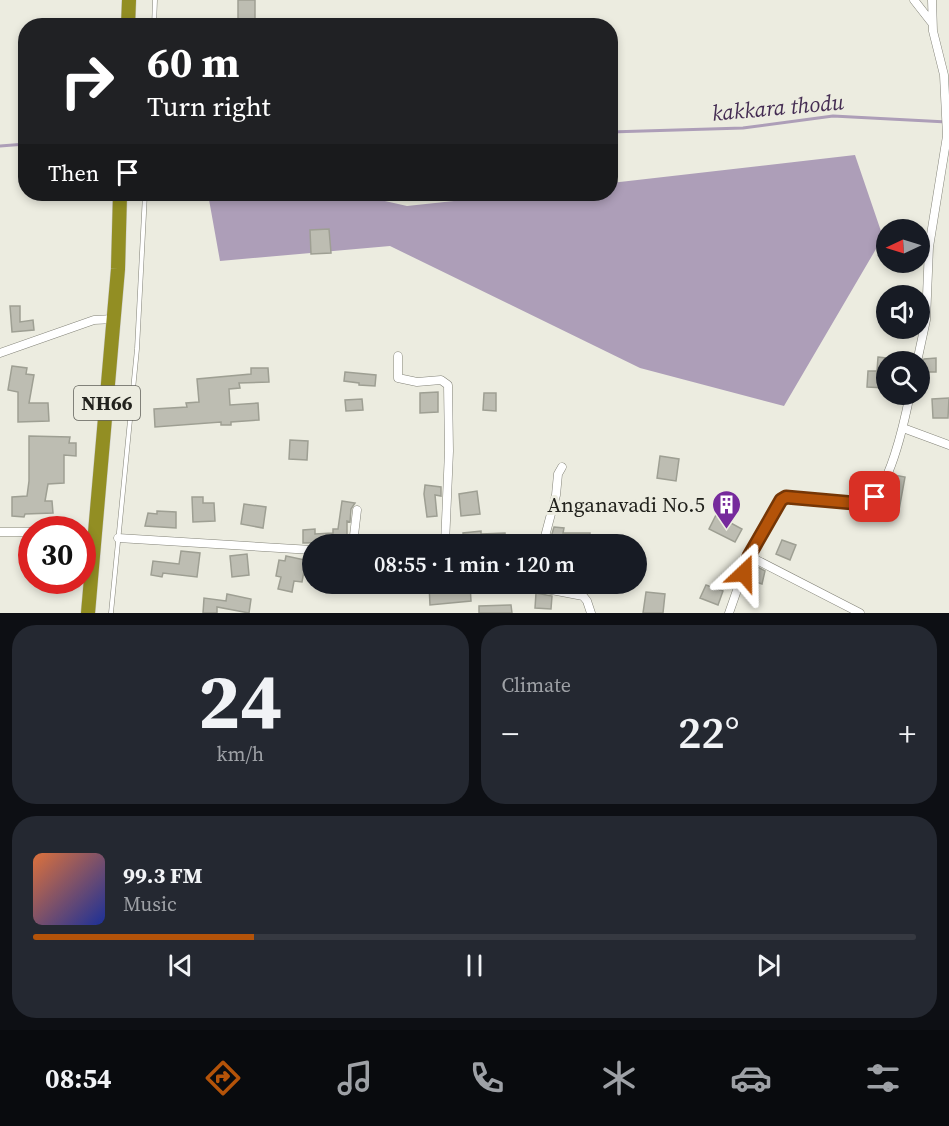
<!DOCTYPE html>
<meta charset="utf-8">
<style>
body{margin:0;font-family:"Source Serif 4",serif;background:#242831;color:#f1f3f6;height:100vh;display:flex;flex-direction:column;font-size:22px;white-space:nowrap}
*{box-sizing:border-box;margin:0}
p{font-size:20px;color:#9ea1a6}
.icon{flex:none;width:33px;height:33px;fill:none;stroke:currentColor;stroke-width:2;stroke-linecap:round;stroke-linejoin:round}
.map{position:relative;height:613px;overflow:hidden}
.drawer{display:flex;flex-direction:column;gap:12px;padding:12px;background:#0d0f14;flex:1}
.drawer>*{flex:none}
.banner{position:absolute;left:18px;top:18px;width:600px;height:183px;border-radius:24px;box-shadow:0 3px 9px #0003;background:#202124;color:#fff;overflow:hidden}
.needle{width:39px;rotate:266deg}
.fabs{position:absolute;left:876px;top:219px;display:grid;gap:12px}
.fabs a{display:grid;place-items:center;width:54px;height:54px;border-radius:50%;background:#171b24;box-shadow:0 3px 9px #0003;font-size:30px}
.speed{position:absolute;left:18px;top:516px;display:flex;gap:12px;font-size:30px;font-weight:700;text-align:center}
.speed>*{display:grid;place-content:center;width:78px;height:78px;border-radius:50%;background:#171b24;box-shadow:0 3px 9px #0003;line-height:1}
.speed .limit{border:9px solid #d22;background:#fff;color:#111}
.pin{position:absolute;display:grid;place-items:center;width:51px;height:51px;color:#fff;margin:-26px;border-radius:12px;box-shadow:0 3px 9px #0006}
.me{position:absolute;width:66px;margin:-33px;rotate:23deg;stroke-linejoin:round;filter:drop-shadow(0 0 4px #0008)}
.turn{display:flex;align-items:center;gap:21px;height:126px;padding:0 30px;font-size:27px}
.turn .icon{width:78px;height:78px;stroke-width:2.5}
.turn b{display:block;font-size:42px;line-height:51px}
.then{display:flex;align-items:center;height:57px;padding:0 30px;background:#0003;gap:12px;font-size:22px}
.big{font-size:45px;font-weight:600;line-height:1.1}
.drawer .card{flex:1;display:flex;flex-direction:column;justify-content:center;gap:9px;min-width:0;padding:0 21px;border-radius:24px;background:#242831}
.drawer .dial{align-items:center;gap:0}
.dial b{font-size:78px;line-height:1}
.song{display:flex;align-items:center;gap:18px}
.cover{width:72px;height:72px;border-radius:9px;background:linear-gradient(135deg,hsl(20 70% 55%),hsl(230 70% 35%))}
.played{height:6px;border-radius:3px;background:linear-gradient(90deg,#b45309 25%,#363941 25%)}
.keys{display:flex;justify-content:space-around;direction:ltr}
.heat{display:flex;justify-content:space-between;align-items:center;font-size:33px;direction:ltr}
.drawer .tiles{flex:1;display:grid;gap:12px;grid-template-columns:1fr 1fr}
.card:last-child{grid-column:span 2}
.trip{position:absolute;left:302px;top:534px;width:345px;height:60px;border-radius:30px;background:#171b24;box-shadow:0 3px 9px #0003;font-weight:600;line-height:60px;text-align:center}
.menu{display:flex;height:96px;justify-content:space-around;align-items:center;background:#090b0e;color:#9ea1a6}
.menu .icon{width:42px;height:42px}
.menu .selected{color:#b45309}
.menu b{font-size:27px;color:#f1f3f6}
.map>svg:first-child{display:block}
</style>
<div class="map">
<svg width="949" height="613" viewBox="0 0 949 613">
<rect width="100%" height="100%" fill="#ecece0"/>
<path fill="#ad9eb8" d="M855,155l28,82 -99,169 -144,-38 -250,-122 -170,15 -12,-67h146l53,12 112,-12h91l1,-11z"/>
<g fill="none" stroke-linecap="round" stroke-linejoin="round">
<path stroke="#ad9eb8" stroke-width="3" d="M610,132l133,-4 90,-12 114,6
M0,146l26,-2"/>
</g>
<path fill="#bdbdb2" stroke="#9e9f93" stroke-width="1.5" d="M238,0h17v26h-17z
M329,229l2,24 -20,1 -1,-24z
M10,306h10v16l13,-2 1,10 -22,2z
M878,357l8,1v30l-19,-1 1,-16h9z
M936,358v14h-16v-5l4,-8z
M12,366l15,2 -1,6 8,1 -5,28h19l1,18 -31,1v-30l-10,-2z
M251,368h17l1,14 -30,1 1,5 -11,1 1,16 28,-2 1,17 -28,2v3h-10v-3l-66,5 -1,-18 33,-2 -1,-4 13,-1 -2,-23 54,-5z
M345,372l31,3 -1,11 -16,-1v-2l-15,-2z
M438,392v20l-18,1v-20z
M484,393h12v18l-13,-1z
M949,398l-1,20h-15l-1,-19z
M362,399l1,11 -17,1 -1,-11z
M29,436l41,1 -1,6h7v13l-12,-1v28l-16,1 -3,17h7l1,12 -28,1 -1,3 -12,-1v-19l15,-1 2,-15z
M290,440l18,1 -1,19 -18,-1z
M660,456l19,3 -3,22 -19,-3z
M894,475l11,2 -6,33 -12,-2 2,-9 -8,-2z
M425,485l16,2v9l-6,-1 2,21 -10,1 -3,-23z
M477,491l3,23 -19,2 -2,-22z
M192,497h11v6h11l1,18 -22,1z
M342,501l13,2 -4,6 -1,13 -3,-1v21l-44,1v-13l12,-1v5l18,-1v-4h5z
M244,504l22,3 -3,21 -22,-4z
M157,511l19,1v16l-31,-2 3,-13 9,1z
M716,515l26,14 -7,13 -26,-13z
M554,527l10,1 -1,5h27v11h-41z
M481,531v3l24,-1 1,11h-42l-1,-11z
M782,540l14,5 -6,15 -14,-6z
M181,551l19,2 -3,24 -34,-4 -1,4 -11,-2 2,-14 26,3z
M247,554l2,21 -17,2 -2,-21z
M286,556l24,5 -1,11 -5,-1 -2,11 -8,-1 -2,11 -14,-3 3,-12 -5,-1 3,-16 6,1z
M752,564l13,7 -3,13 -9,-3 -1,7 -7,-2z
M429,584h41l1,17 -41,4z
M706,585l17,6 -5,14 -18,-7z
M646,592l19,2 -2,19h-20z
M536,593l16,3 -1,13 -16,-1z
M227,594l24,5 -2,14 -32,-6v6h-14l1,-15 22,3z
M511,605l1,8h-33v-7z"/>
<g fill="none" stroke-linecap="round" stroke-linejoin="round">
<defs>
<path id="lane" d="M154,26l1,-26
M111,613l26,-264 8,-155"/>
<path id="street" d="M914,0l18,23
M0,353l94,-33 20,-1
M398,356v22l19,4 24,-2 7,5 1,66 -4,93
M917,362l9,-42 3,-73 18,-111 -3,-61 -11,-44 -1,-31
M903,428l46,17
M0,532h32
M118,538l194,12
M353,544l4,-34
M543,544l13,-49 2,-21 4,-7
M749,556l111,57
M520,584l63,12 4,5 4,12
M729,613l20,-57 32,-56 11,-4 73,8c24,-9 40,-85 45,-110"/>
<path id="highway" d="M128,26l1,-26
M88,613l30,-344 2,-75"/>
</defs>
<use href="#lane" stroke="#838378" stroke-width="5"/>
<use href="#street" stroke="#838378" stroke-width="9"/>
<use href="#highway" stroke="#cacac9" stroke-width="15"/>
<use href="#lane" stroke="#fff" stroke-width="4"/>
<use href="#street" stroke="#fff" stroke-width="8"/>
<use href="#highway" stroke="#928e23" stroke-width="14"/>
</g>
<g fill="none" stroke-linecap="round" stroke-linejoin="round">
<defs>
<path id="route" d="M744,573l5,-17 32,-56 5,-3 79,7 10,-7"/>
</defs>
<use href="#route" stroke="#753606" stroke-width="15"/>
<use href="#route" stroke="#b45309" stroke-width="10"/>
</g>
<defs>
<symbol id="building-pin" viewBox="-11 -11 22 30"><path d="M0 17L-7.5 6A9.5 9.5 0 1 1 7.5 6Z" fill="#762a9c" stroke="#ecece0"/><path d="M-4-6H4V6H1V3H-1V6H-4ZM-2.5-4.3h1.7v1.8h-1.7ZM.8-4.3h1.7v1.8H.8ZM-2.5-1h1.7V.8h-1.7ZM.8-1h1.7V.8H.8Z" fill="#fff"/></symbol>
</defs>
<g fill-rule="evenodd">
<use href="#building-pin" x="710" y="488" width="33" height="45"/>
</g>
<g text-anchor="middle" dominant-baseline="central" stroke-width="6" stroke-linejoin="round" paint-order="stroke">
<rect fill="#ecece0" stroke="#5f5f58" stroke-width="1.5" x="74" y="386" width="66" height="34" rx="4.5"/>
<g font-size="20" font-weight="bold" fill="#22221d">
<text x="107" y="403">NH66</text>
</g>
<g font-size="21" fill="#22221d" stroke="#ecece0" text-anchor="end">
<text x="705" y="504">Anganavadi No.5</text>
</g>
<g font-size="22" font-style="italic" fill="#442c52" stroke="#ecece0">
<text transform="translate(778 107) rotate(-5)">kakkara thodu</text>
</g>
</g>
</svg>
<div class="fabs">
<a><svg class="needle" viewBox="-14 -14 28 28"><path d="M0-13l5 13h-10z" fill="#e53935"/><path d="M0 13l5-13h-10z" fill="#9ea1a6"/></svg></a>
<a><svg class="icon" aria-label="sound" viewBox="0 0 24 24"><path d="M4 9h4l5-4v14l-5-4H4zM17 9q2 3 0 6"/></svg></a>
<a><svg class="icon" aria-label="search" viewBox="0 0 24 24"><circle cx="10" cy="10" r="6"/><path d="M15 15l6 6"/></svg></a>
</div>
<div class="speed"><div class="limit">30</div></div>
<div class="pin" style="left:875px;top:497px;background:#d93025"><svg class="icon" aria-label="arrive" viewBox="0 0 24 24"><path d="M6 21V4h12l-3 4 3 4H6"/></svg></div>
<svg class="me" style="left:744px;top:573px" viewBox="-20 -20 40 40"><path d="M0-17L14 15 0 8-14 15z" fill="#b45309" stroke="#fff" stroke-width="4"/></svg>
<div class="trip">08:55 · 1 min · 120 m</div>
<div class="banner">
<div class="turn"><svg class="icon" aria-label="right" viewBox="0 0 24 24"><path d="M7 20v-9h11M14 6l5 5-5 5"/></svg><div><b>60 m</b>Turn right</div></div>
<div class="then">Then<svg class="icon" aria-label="arrive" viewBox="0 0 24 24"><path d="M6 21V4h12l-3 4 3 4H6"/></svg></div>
</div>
</div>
<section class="drawer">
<div class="tiles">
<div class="card dial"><b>24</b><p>km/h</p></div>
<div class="card"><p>Climate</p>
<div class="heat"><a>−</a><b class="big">22°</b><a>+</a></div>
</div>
<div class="card">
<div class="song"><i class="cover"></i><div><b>99.3 FM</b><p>Music</p></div></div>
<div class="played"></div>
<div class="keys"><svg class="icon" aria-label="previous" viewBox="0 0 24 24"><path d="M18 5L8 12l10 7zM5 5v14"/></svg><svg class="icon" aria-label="pause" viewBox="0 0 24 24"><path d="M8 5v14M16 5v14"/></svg><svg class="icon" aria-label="next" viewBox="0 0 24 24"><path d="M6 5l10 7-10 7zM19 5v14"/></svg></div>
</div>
</div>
</section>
<nav class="menu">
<b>08:54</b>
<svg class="icon selected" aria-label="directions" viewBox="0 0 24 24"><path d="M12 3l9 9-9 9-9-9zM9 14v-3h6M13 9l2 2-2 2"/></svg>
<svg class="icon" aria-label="music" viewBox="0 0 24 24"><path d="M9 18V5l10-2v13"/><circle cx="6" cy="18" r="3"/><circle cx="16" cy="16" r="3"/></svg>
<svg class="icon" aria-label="phone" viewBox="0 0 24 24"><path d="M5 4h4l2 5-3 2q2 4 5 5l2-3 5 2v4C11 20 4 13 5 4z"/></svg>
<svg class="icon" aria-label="climate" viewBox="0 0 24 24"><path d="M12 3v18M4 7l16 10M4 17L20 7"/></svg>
<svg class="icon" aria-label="car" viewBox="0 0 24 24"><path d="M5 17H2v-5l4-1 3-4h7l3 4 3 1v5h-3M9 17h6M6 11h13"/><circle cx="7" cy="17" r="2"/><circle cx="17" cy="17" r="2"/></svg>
<svg class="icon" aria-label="filters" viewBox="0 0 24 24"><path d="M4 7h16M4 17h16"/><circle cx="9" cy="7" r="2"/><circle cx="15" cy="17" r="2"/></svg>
</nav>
